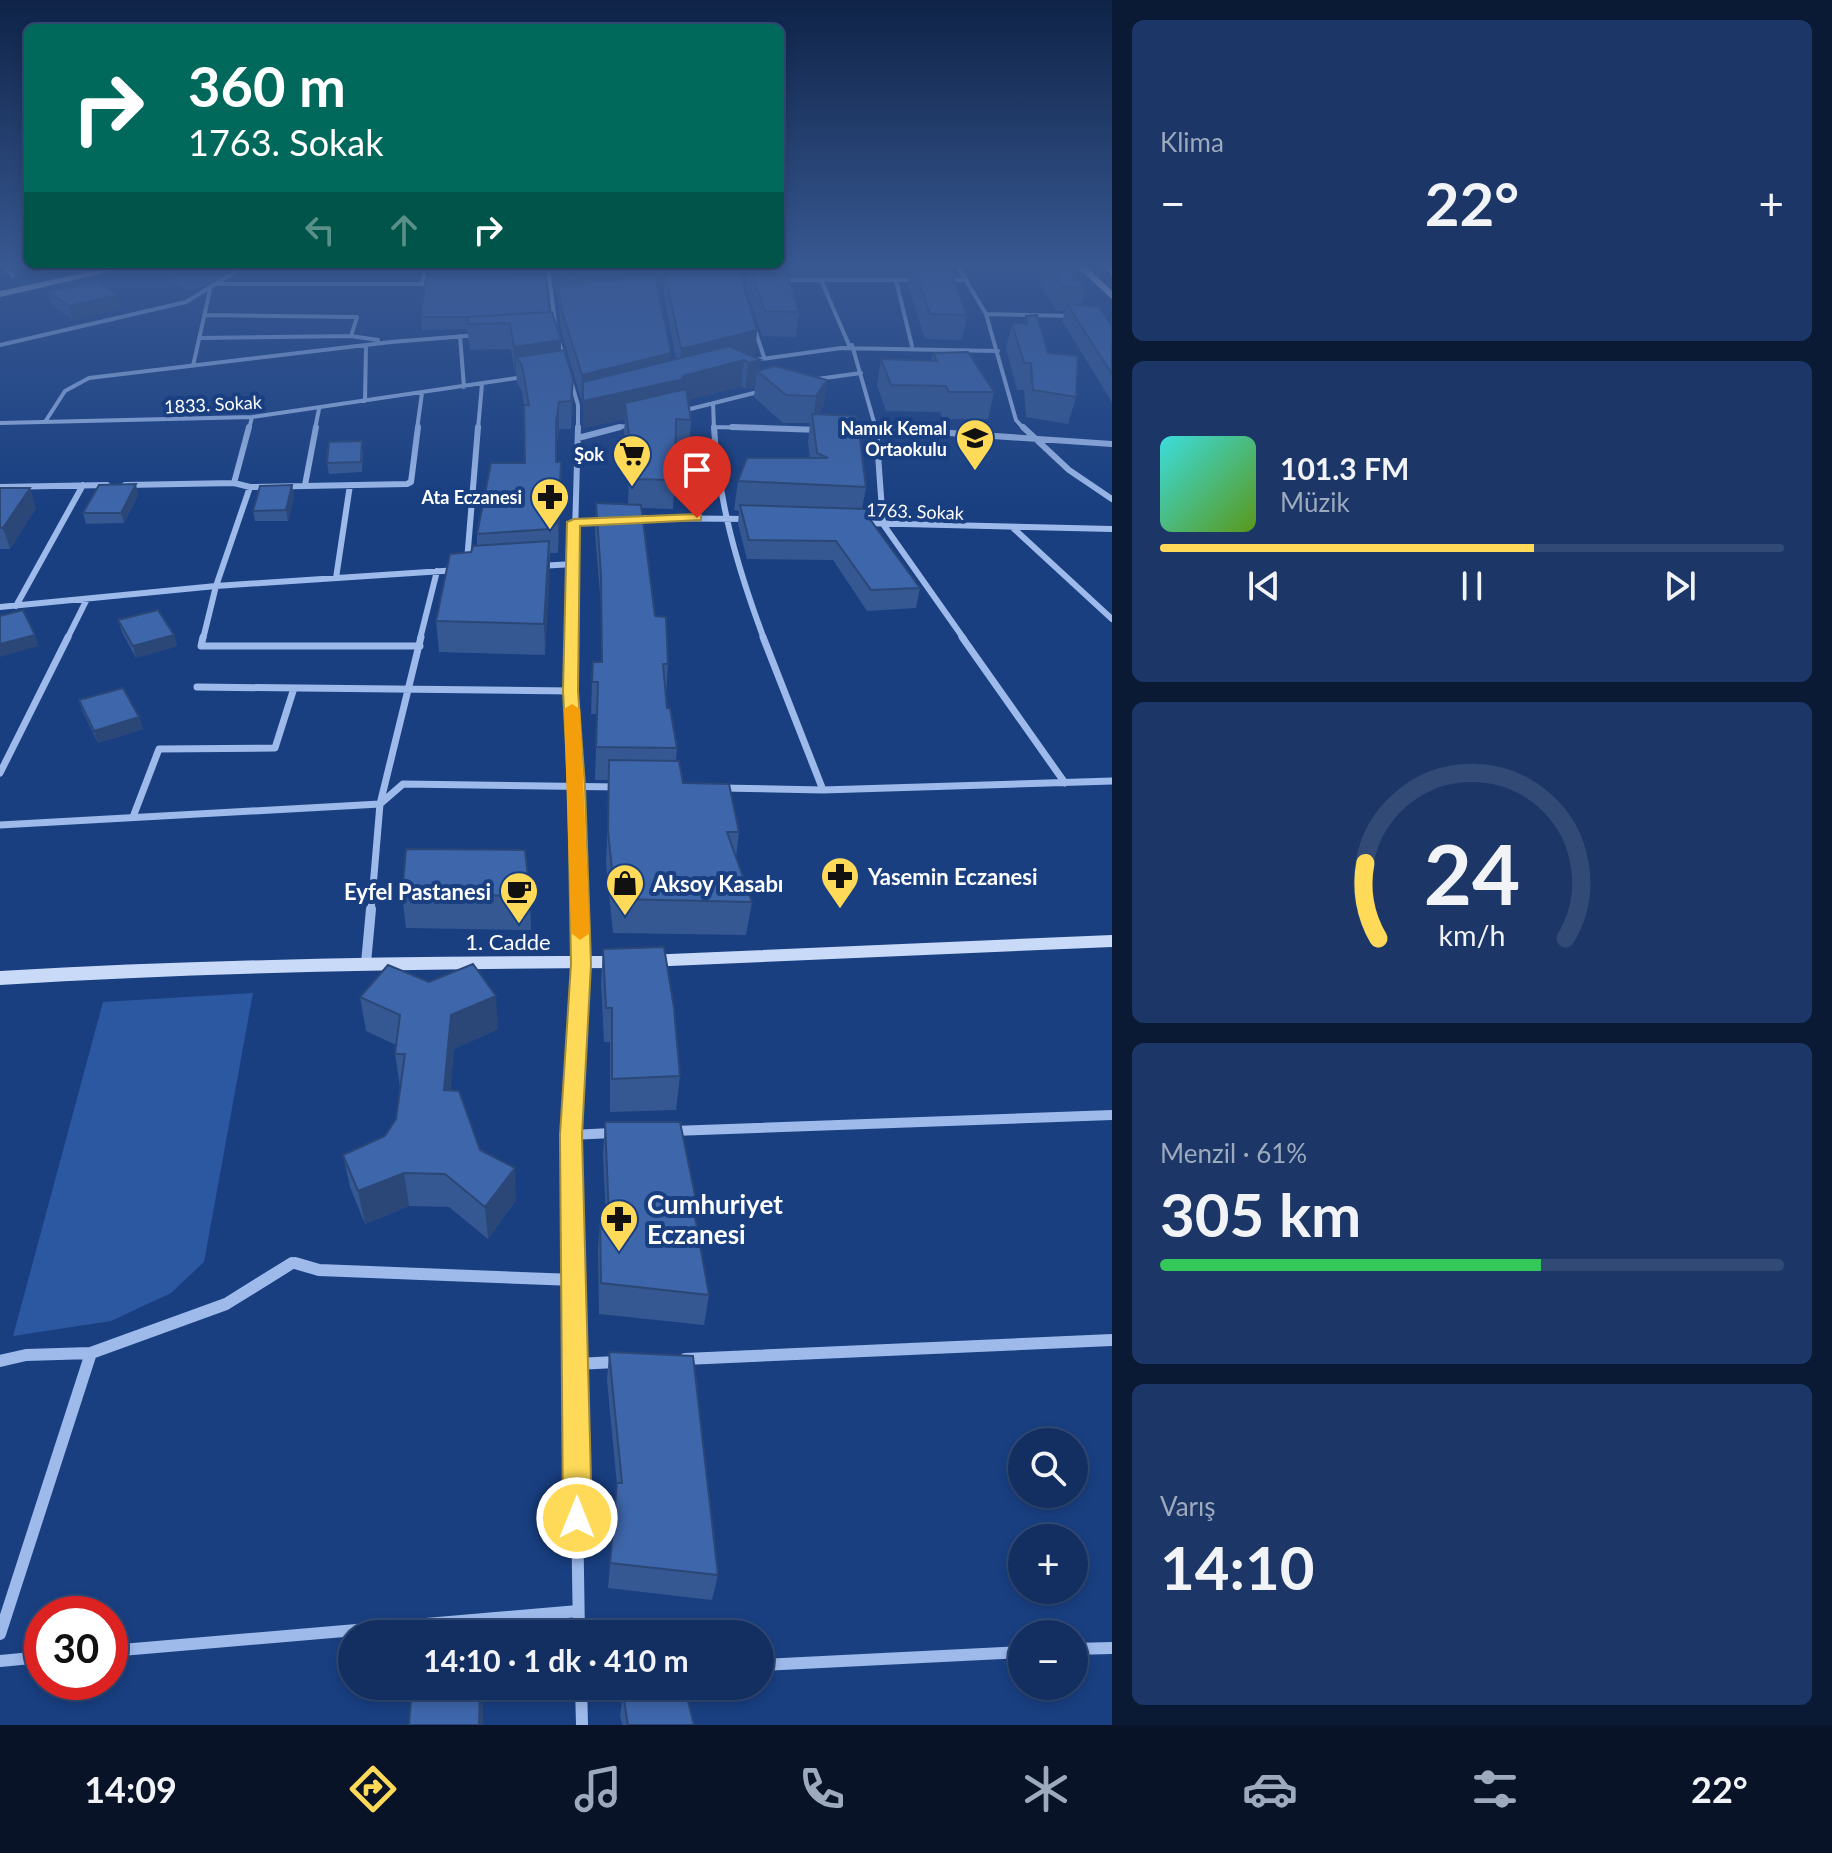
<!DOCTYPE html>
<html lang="tr">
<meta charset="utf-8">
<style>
body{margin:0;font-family:Lato,sans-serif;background:#1c3767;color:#f1f3f6;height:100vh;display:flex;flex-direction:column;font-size:30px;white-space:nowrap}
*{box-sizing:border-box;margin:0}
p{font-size:26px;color:#9da9bd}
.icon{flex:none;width:44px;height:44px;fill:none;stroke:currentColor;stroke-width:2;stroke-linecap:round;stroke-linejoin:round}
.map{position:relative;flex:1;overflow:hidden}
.details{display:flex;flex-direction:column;gap:20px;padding:20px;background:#0a1a35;width:720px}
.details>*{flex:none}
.top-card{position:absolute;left:24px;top:24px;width:760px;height:244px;border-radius:12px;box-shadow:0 4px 12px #0003,0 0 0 2px #324a76;background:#00695c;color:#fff;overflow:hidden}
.fabs{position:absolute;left:1008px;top:1428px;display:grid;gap:16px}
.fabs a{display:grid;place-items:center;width:80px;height:80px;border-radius:50%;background:#132f61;box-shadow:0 4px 12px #0003,0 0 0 2px #324a76;font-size:40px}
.speed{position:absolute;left:24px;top:1596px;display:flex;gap:16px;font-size:40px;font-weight:700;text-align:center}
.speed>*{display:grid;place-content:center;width:104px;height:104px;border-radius:50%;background:#132f61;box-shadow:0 4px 12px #0003,0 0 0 2px #324a76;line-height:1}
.speed .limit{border:12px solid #d22;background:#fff;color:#111}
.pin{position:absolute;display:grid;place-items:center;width:68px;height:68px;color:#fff;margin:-82px -34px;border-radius:50% 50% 50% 0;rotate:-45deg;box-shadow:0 0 8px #0007}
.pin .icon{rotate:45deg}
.me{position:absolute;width:88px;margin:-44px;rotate:0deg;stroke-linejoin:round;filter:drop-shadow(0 0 6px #0008)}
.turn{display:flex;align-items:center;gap:28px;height:168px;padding:0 32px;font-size:36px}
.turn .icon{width:104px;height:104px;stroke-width:2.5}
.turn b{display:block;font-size:56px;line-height:68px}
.lanes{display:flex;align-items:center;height:76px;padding:0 32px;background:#0003;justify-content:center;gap:40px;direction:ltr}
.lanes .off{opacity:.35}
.big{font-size:60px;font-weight:700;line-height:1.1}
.details .tile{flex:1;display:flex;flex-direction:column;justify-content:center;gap:12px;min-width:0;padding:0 28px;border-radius:12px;background:#1c3767}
.details .dial{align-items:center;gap:0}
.dial svg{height:208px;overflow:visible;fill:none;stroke:#324a76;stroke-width:7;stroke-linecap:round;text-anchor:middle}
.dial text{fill:#f1f3f6;stroke:none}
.song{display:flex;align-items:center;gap:24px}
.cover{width:96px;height:96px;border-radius:12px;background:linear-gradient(135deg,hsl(180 70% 55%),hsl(90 70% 35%))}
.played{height:8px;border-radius:4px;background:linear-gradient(90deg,#feda58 60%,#324a76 60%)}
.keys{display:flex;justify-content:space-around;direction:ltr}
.heat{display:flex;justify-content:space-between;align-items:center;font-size:44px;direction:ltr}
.charge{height:12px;border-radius:6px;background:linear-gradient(90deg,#34c759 61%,#324a76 0)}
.trip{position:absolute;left:338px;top:1620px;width:436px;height:80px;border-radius:40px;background:#132f61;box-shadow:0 4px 12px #0003,0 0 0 2px #324a76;font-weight:700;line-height:80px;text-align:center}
.tab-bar{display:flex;height:128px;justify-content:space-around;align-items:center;background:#081327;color:#9da9bd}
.tab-bar .icon{width:56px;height:56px}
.tab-bar .selected{color:#feda58}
.tab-bar b{font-size:36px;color:#f1f3f6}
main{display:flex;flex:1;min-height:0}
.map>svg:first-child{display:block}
</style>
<main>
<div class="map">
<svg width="1112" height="1725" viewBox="0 0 1112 1725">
<rect width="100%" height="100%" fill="#193f81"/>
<path fill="#2c57a1" d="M155,267h81l-31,19 -17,5z
M253,993l-49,269 -33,31 -60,28 -98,15 90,-334z"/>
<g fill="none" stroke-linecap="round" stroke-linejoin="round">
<path stroke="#9dbaeb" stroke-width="4" d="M4,267l9,9
M548,267l8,65 9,29
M958,267l28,47 30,106 8,9
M779,280h139
M821,280l28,65
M896,280l16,66
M943,280h24
M218,284h216
M422,284l4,-17
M986,314l87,2
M204,315l153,2 -6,19
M754,327l10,30
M460,336l4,51
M199,338l152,-2 27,4
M0,345l186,-43 57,-35
M852,345l24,84
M748,361l93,-13 157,3
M193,366l17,-76
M810,380l51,-7
M571,381l7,24v24
M365,401l1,-55
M713,403l1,26
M682,411l80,-20
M45,422l20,-31 24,-13 302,-36 87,-7
M0,423l252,-6 272,-40
M715,427l87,2
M249,429l3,-12
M315,429l4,-20
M417,429l5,-36
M478,429l4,-45
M612,429l22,-5
M863,429h35"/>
<path stroke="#9dbaeb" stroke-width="6" d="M714,427c4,75 24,142 50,212
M732,427l88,3
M876,427l7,97 81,115
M1023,427l46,43 43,29
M850,431l26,-3 236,16
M578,438l42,-11
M234,483l15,-56
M125,485l109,-2 16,4 157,-3 4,-2 7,-55
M305,485l11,-58
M0,487l107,-2
M634,518l115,1
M574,522l31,-2
M862,523l250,6
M1012,527l100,92
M467,561l11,-134
M539,566l35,-2
M336,578l14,-93
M16,606l67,-121
M0,607l216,-21 242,-16
M67,639l20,-40
M203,639l13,-53 34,-99
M420,639l17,-68
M572,639l6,-212"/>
<path stroke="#9dbaeb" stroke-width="7" d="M203,637l-2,9h219
M572,637l-1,54 9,220
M763,637l60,153
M962,637l103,146
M197,687l374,4
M0,773l68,-136
M721,788l102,2 289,-9
M133,817l26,-68 116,-1 19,-60
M0,825l380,-21 23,-20 216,3
M371,911l9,-107 41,-167"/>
<path stroke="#9dbaeb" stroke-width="10" d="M366,963l5,-54
M673,1131l439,-16
M571,1135l41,-2
M289,1265l4,-2 9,2
M573,1265l-2,-130 10,-171 -1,-55"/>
<path stroke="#9dbaeb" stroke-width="12" d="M295,1263l24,7 255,10
M573,1263l6,371
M685,1359l427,-19
M0,1361l26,-6 65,-2 135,-49 66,-41
M576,1364l40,-2
M0,1634l91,-281
M1074,1649l38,-1
M110,1651l468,-40
M0,1661l42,-4
M760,1665l262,-13
M581,1686l1,39"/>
<path fill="#c9daf8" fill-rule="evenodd" d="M1112,935v12l-466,20 -6,-1 -3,-5 3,-5 6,-1z
M623,956l6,1 3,5 -3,5 -6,1c-208,1 -415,4 -623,17v-14c208,-12 415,-15 623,-15z"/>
<path fill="#e1eaff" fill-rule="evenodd" d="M112,267h19l-131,30v-6z
M1077,267h10l25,24v8z
M1104,267h8v8z"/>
</g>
<path fill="#355892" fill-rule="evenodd" d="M435,267h81l-1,11 35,34 11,38 12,56 -2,23h-12l-3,18v15l5,28 -3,63h-8v7l-5,95 -106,-3 -3,-31 35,-69 6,-6v-12l48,-71 -1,-58 -2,-14 -5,-8 -1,-10h-1l-4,-24 -41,1 -3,-21 -45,1 -1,-13 14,-39z
M556,267l186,12 15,51 -2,24 -4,2 10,4 -2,10 68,10 -4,27 -5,7 48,73 -4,22 58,79 -4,20 -49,3 -34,-51 -86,-1 -9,-35 1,-13 -5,-1 4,-29 72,-23 -2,-16 2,-19h-27l-29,-26 1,-10 -10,2 -4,-3 -53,14 3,20 -2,28 -13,-1 -3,62 -31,-1 13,108 13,48 -2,32 1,12 10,40 -1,13 7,22 56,49 -3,26 16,44 -6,33 -133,-2 -7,-69 3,-84h-14l2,-66h-6l1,-32 9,-20v-56l-6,-73 1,-30 32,1 1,-31 -5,-42 1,-12 -42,9v-29h-2l-20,-68 -3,-33h-1l-1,-8zM657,287h7v10l12,62 -6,2 1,-8z
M748,267h3l48,45 -3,25 -34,-1 -16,-48z
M911,267h40l3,14 13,34 -5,25 -37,-1 -17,-54z
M1041,267h24l21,21 -5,17 31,21v76l-50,-81 3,-10h-9l-18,-31z
M48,292l73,16 -48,12 -21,-15z
M1026,316l50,81 -8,27 -42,-7 -2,-27h-7l-11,-42 6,-25 12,1z
M933,353l61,39 -6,27h-45l-3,-7 -54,-1 -9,-26 4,-26 50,2z
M363,451l-1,21 -33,2 -2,-11z
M0,488l36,20 -26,41h-10z
M138,495l-14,28 -38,1 -3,-11z
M294,496l-6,25h-33l-2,-10z
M118,620l56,15 3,11 -41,12 -14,-26z
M79,700l60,17 4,12 -45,14 -15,-31z
M402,894l128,2 1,34 -125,-2z
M603,949l77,127 -4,34 -66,2v-70h-6l-3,-59z
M360,997l138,32 -44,20 -4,41 30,60 36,50 -28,39 -39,-32 -40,-1 -44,18 -15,-37 -7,-32 42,-19 11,-17 4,-32 -5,-33 1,-9 -30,-14z
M605,1122l91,78 -2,13 15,82 -5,30 -105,-11 -1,-65 2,-32 6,1 -3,-63z
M609,1352l109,223 -6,25 -104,-12 9,-103 -10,-104z
M623,1694l71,31h-72l-2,-10z"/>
<path fill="#2b4777" d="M586,267h157l-1,12 -77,-5 -1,13 -104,10 -2,-11v12h-1v-24z
M118,295l3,13 -48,12 -4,-14z
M757,330l-2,24 -76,20 2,-25z
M561,340v26l-39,-1 -6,-8v16h-1l-1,-26z
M671,353l-2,23 -88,23 1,-24z
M744,360l-3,26 -59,16 -57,1v16l-42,9v-27z
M761,360l-2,13 -2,-2 -2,16 -10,2 3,-26z
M573,379v27l-2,23v-28z
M827,380l-4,27 -10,15 3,-26z
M559,402v27l-3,21v-28z
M561,462v28l-3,63v-30z
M136,484l2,11 -14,28 -3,-10z
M292,485l2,11 -6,25 -2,-11z
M30,488l6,20 -26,41 -7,-21z
M549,541l1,31 -5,83 -1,-31z
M35,635l4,11 -39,11v-13z
M174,635l3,11 -41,12 -3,-12z
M139,717l4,12 -45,14 -4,-12z
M496,996l2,33 -44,20 -6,74 -4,-33 7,-75z
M515,1168l1,32 -28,39 -3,-32z
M404,1173l5,33 -44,18 -7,-33z
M480,1686h3v39h-4z"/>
<path fill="#3e66aa" stroke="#2b4777" stroke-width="2" d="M556,267h67l-66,7z
M730,267h8l19,63 -76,19 -16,-75z
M749,267l4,3h33l13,42 -34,-1z
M914,267h37l3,14 13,34 -37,-1z
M1051,267h14l21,21 -23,-1z
M655,276l16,77 -89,22 -21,-67 -3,-22z
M426,278h120l4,34 -82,5 -1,3v-3h-46z
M96,282l22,13 -49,11 -21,-14z
M1067,304l32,3 13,19v48z
M552,312l9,28 -47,7 -4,-24 -42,1v-7z
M1037,315l11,38 30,3 -2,41 -43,-7 -2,-27h-7l-12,-40 15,1 -1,-8z
M729,346l32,14 -13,3 -4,-3 -61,16 1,3 -101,22v-19z
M564,350l9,29 -2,22 -12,1 -3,20v40h5l-3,61h-8v6l-73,5 14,-71h34l-1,-58h5l-7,-40 -6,-8z
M968,352l26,40h-45l-3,-6 -55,-1 -10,-26 56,2 -4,-8z
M775,366l52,14 -11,16 -30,-1 -29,-24z
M686,389l5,31 -15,-1 -1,61 -46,-1 2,-29 -6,-47z
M812,414l45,2 9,71 -128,-6 9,-23h81l-11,-5z
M362,441l-1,21 -34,1 2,-21z
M136,484l-15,29h-38l16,-28z
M292,485l-6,25 -33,1 7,-25z
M0,488h30l-27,40h-3z
M596,503l45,2 14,111 11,1 2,47h-5l4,44h3l7,40 -81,-1 2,-65h-6l1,-20h9l-1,-87z
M740,505l126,4 1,6 53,73 -49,2 -35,-49 -87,-1z
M549,541l-5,83 -108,-3 14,-67 21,-2 2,-6z
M23,610l12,25 -35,9v-28z
M158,610l16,25 -41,11 -15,-26z
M123,688l16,29 -45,14 -15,-31z
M609,760l70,1 4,22 46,1 10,48h-12l25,70 -137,-3 -7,-68z
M406,849l119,1 5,46 -128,-2z
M664,947l10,61 6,68 -68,3v-71h-6l-3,-59z
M473,964l23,32 -45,19 -7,75 15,1 21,59 35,18 -30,39 -40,-33 -41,-1 -46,18 -15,-36 42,-19 11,-17 9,-65h-10l5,-39 -40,-18 28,-32 41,17z
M605,1122h75l16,78h-4l17,95 -108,-12 -1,-66 9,1z
M609,1352l84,4 25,219 -108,-12 7,-80h5z
M480,1630v4h-36z
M412,1686h68l-1,39h-70z
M662,1686h22l10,39h-66l-5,-31z"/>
<linearGradient id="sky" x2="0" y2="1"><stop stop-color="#0e2347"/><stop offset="0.52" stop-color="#385892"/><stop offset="1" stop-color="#385892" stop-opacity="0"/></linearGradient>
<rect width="1112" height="509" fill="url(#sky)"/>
<path fill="#feda58" stroke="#a58e39" stroke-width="2" d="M697,514l4,1v5l-121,6 -2,165 7,95 6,178 -9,171 10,383 -5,11 -10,4 -10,-4 -4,-11 -3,-383 11,-171 -3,-178 -5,-95 4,-169 7,-3z"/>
<path fill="#f59e0b" d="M572,704l8,5 10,224 -10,7 -9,-7 -7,-224z"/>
<defs>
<symbol id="school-pin" viewBox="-11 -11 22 30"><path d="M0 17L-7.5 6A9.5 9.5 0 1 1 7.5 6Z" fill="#feda58" stroke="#193f81"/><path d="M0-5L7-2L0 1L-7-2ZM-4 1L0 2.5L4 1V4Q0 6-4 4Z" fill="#111"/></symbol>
<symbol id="supermarket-pin" viewBox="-11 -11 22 30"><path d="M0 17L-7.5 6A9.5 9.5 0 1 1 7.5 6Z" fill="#feda58" stroke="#193f81"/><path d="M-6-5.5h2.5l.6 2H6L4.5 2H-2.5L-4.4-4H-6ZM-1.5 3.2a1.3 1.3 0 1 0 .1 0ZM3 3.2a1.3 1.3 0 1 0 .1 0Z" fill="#111"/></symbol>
<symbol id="pharmacy-pin" viewBox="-11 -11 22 30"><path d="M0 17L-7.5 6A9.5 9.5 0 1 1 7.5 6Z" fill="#feda58" stroke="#193f81"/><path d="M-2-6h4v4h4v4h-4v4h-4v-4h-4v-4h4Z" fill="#111"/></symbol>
<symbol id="shop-pin" viewBox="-11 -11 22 30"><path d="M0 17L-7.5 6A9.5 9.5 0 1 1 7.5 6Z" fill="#feda58" stroke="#193f81"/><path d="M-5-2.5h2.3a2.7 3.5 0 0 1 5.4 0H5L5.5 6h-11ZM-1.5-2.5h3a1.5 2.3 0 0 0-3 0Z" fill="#111"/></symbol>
<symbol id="cafe-pin" viewBox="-11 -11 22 30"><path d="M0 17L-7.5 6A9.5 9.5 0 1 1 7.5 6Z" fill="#feda58" stroke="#193f81"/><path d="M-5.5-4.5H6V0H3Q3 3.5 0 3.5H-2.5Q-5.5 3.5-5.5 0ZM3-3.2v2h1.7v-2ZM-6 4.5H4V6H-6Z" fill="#111"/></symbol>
</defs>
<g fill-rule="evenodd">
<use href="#school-pin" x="953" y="416" width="44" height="60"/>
<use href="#supermarket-pin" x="610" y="432" width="44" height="60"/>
<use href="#pharmacy-pin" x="528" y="475" width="44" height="60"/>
<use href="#pharmacy-pin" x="818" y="854" width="44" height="60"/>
<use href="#shop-pin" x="603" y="861" width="44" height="60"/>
<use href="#cafe-pin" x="497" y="869" width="44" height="60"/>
<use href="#pharmacy-pin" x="597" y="1197" width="44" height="60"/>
</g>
<g text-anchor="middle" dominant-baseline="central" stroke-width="8" stroke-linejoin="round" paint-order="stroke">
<g font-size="18" fill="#fff" stroke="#193f81">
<text transform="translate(213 404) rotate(-3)">1833. Sokak</text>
<text transform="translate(915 511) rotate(2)">1763. Sokak</text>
</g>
<g font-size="18" font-weight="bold" fill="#fff" stroke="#193f81" text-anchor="end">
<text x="947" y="428">Namık Kemal<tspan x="947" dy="21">Ortaokulu</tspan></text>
<text x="604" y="454">Şok</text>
<text x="522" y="497">Ata Eczanesi</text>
</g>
<g font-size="22" font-weight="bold" fill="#fff" stroke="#193f81" text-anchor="start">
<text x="868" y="876">Yasemin Eczanesi</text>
<text x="653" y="883">Aksoy Kasabı</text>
<text x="491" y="891" text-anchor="end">Eyfel Pastanesi</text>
</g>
<g font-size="22" fill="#fff" stroke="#193f81">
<text x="508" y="941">1. Cadde</text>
</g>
<g font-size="26" font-weight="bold" fill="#fff" stroke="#193f81" text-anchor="start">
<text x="647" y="1204">Cumhuriyet<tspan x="647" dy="30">Eczanesi</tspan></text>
</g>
</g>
</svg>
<div class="fabs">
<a><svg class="icon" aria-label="search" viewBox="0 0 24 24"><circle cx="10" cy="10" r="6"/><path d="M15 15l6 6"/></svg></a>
<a>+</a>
<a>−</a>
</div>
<div class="speed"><div class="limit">30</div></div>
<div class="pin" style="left:697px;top:518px;background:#d93025"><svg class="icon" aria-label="arrive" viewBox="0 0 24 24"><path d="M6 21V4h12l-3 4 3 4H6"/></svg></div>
<svg class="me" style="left:577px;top:1518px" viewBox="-20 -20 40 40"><circle r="17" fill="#feda58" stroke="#fff" stroke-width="3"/><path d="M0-11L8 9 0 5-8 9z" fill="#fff"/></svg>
<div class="trip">14:10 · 1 dk · 410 m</div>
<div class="top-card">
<div class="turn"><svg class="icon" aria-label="right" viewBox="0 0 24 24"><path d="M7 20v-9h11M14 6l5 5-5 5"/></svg><div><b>360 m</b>1763. Sokak</div></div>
<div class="lanes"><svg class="icon off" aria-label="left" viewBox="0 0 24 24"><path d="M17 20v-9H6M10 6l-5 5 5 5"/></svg><svg class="icon off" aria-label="ahead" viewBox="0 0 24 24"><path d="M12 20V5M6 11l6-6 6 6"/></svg><svg class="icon" aria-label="right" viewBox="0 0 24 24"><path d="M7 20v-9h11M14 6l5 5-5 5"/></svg></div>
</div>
</div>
<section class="details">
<div class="tile"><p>Klima</p>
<div class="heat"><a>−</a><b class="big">22°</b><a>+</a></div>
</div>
<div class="tile">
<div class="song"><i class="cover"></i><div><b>101.3 FM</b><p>Müzik</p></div></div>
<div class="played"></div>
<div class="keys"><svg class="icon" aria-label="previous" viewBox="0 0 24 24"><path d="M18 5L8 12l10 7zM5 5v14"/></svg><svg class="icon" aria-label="pause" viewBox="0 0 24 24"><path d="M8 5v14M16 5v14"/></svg><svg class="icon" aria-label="next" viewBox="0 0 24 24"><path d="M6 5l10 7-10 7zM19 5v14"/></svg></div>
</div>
<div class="tile dial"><svg viewBox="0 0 100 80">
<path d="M14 69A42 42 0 1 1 86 69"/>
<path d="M14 69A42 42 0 0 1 9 40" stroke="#feda58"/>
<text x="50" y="56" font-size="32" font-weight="700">24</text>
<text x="50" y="72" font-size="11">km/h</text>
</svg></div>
<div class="tile"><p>Menzil · 61%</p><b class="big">305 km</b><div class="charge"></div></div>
<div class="tile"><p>Varış</p><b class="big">14:10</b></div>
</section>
</main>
<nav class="tab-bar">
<b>14:09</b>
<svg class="icon selected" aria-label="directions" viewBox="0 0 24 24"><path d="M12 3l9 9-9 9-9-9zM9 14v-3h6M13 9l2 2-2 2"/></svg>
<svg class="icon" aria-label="music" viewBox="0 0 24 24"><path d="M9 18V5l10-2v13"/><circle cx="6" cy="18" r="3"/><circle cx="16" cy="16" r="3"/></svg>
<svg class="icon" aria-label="phone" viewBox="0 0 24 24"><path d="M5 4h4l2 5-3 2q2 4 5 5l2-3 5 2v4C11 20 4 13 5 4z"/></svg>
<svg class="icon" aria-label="climate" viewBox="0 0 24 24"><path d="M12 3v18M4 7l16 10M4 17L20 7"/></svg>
<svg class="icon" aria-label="car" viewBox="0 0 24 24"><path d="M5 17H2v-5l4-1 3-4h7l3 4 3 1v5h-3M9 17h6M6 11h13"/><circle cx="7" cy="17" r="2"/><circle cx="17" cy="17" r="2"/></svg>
<svg class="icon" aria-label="filters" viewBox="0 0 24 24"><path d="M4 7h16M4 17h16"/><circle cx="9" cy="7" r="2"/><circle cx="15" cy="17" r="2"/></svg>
<b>22°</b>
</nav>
